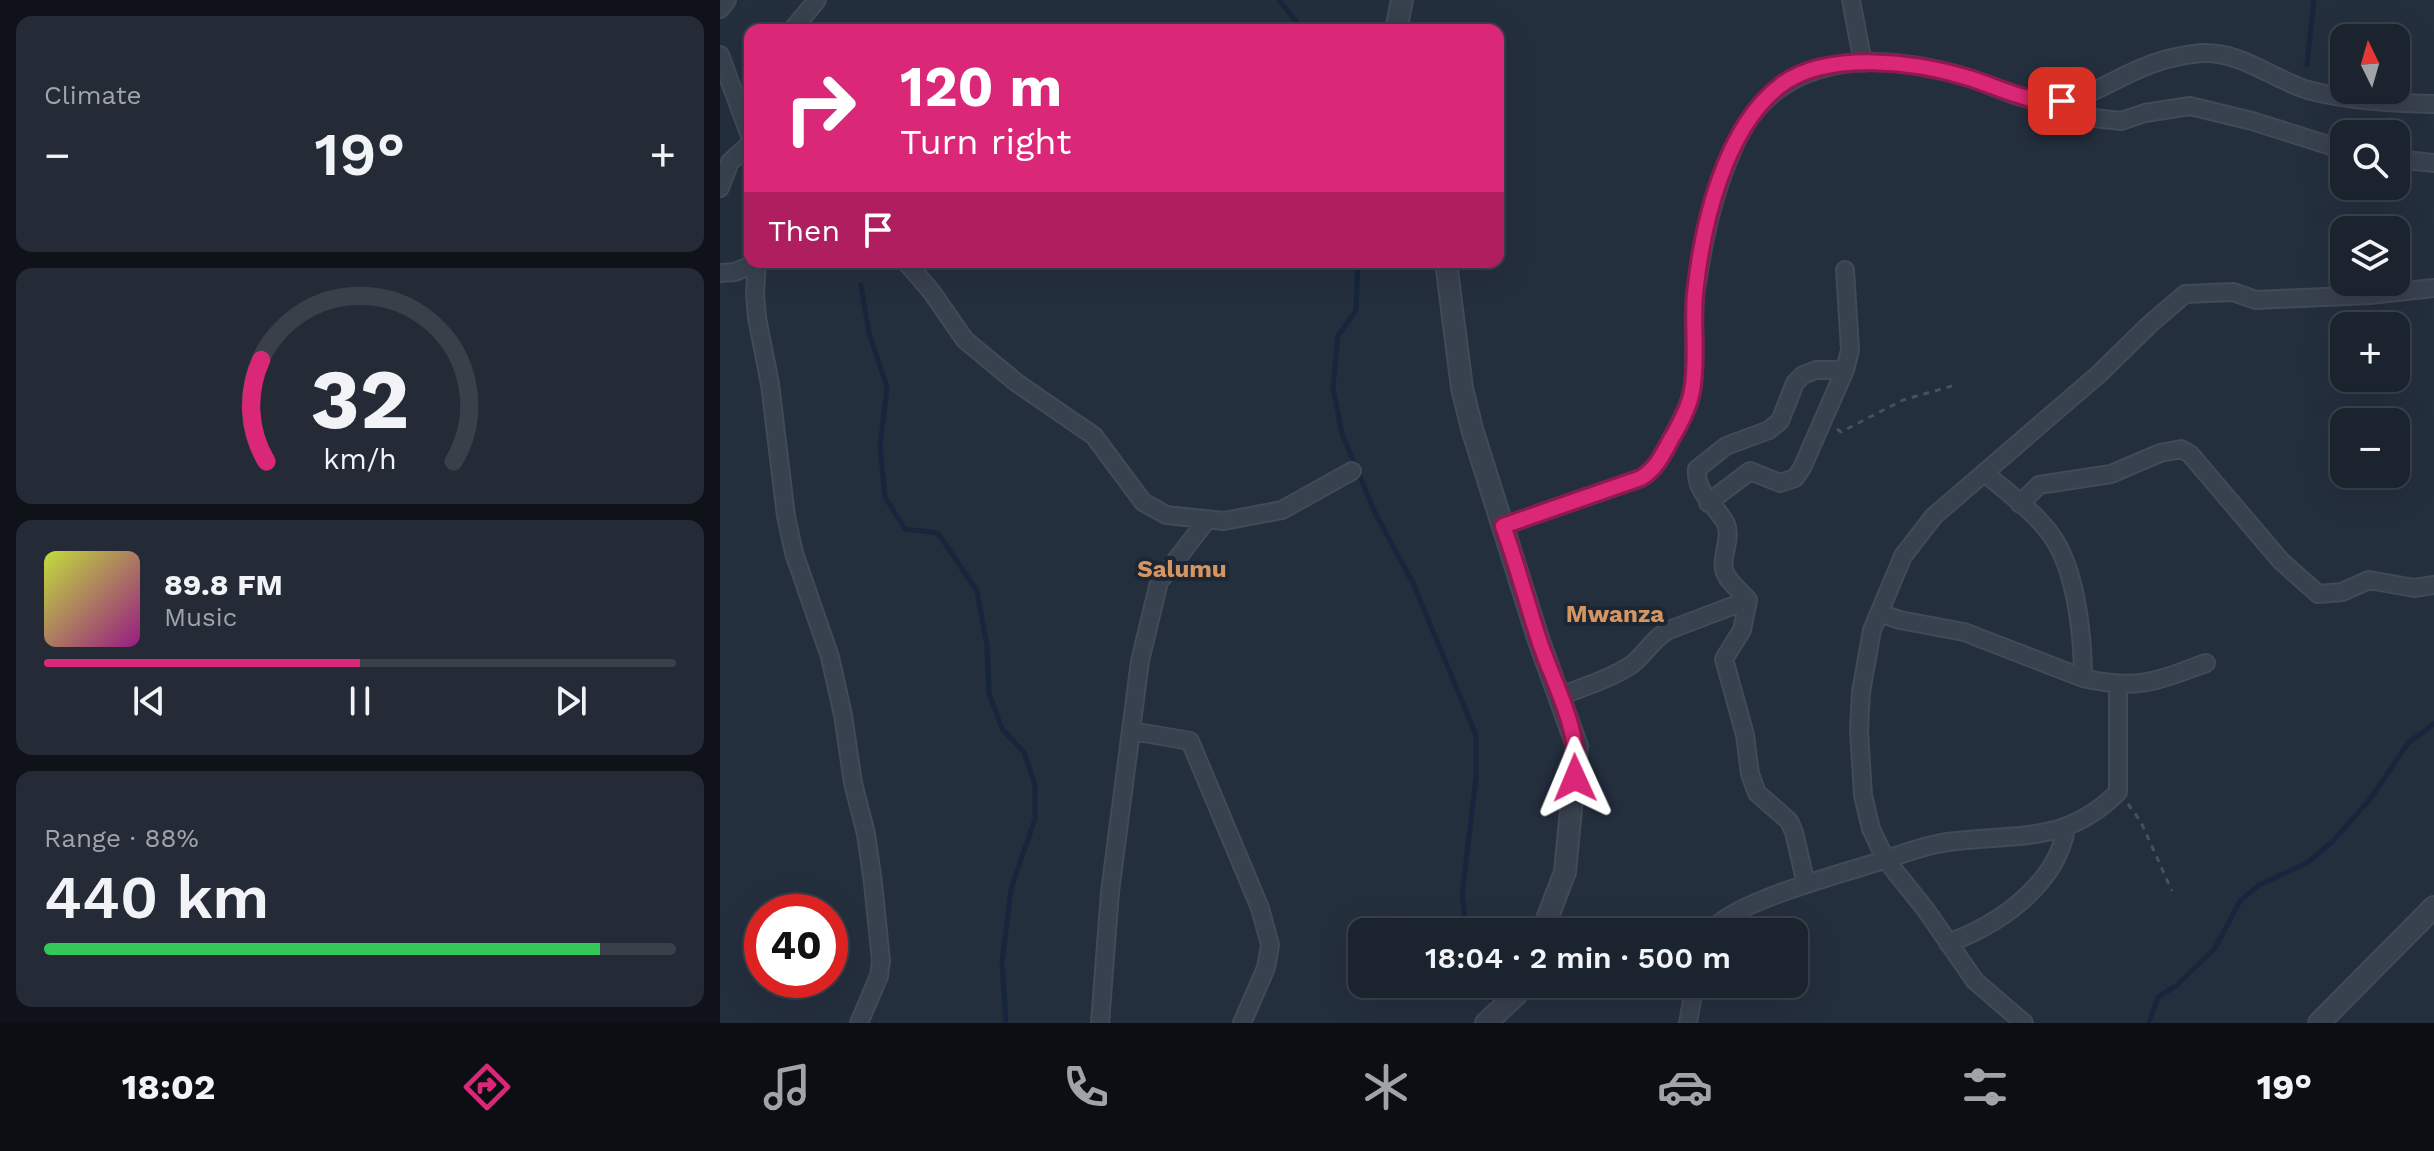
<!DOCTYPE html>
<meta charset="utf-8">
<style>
body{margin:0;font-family:"Work Sans",sans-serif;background:#242b36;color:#f1f3f6;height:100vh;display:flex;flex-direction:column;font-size:30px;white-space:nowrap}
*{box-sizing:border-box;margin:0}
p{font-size:26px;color:#a0a4aa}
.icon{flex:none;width:44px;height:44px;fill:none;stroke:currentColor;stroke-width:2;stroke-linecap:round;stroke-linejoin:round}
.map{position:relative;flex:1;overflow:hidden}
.drawer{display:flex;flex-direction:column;gap:16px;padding:16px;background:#0f1319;width:720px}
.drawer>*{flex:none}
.top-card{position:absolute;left:24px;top:24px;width:760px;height:244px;border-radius:16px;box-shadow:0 8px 32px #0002,0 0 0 2px #39404a;background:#db2777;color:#fff;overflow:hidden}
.needle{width:52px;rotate:355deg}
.tools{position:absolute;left:1610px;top:24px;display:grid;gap:16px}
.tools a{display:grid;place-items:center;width:80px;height:80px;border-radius:16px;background:#1b232e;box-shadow:0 8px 32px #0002,0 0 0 2px #39404a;font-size:40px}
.speed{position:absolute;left:24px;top:894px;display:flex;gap:16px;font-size:40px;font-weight:700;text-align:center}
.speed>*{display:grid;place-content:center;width:104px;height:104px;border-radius:50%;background:#1b232e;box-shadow:0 8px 32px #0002,0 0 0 2px #39404a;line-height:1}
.speed .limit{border:12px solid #d22;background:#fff;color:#111}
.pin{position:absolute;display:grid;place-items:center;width:68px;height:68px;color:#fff;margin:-34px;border-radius:16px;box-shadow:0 4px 12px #0006}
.me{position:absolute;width:88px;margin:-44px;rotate:359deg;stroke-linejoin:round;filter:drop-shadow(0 0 6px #0008)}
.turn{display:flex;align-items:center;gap:28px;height:168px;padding:0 24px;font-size:36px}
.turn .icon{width:104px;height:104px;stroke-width:2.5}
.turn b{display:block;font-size:56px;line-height:68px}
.then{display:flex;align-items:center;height:76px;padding:0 24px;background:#0003;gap:16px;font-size:30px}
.big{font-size:60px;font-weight:600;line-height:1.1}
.drawer .tile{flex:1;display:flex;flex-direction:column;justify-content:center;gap:12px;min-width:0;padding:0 28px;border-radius:16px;background:#242b36}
.drawer .dial{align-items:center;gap:0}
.dial svg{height:208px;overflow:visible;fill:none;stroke:#39404a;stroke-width:7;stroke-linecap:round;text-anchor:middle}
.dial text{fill:#f1f3f6;stroke:none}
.song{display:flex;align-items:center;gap:24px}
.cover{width:96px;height:96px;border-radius:12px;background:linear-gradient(135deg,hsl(70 70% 55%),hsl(310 70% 35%))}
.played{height:8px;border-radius:4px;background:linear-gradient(90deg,#db2777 50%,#39404a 50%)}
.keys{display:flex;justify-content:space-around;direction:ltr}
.heat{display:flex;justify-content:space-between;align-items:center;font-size:44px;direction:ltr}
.charge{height:12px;border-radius:6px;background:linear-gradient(90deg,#34c759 88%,#39404a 0)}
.trip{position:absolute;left:628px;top:918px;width:460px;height:80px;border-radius:16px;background:#1b232e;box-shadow:0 8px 32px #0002,0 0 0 2px #39404a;font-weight:600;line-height:80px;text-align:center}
.menu{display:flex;height:128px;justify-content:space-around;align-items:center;background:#0b0e12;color:#a0a4aa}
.menu .icon{width:56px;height:56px}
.menu .current{color:#db2777}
.menu b{font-size:36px;color:#f1f3f6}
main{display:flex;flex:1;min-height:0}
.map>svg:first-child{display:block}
</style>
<main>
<section class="drawer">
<div class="tile"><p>Climate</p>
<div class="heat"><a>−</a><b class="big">19°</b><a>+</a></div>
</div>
<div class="tile dial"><svg viewBox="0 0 100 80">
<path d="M14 69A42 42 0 1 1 86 69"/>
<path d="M14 69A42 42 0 0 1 12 30" stroke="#db2777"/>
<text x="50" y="56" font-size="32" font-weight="700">32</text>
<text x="50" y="72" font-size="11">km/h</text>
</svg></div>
<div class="tile">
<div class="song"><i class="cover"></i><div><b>89.8 FM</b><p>Music</p></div></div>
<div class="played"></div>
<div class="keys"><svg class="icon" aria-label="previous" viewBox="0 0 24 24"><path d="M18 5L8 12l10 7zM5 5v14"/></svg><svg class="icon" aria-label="pause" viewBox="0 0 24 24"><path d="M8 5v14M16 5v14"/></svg><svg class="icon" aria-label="next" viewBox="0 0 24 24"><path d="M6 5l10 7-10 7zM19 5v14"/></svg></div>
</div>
<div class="tile"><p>Range · 88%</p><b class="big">440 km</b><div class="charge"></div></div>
</section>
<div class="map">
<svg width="1714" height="1023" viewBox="0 0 1714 1023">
<rect width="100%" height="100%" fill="#242f3e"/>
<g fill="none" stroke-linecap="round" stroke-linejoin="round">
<path stroke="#17263c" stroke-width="5" d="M559,0l24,30
M1587,65l7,-65
M638,262l-2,48 -18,26 -5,51 9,47 34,81 37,68 63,152v42l-14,119 5,36
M141,285l8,48 18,54 -7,60 5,50 20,32 33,4 39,58 10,55 2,47 13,36 22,23 11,33v34l-24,70 -9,73 4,61
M766,984l8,21
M1429,1023l9,-26 18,-11 39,-38 25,-47 19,-16 48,-22 26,-22 38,-43 37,-55 26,-19"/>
<defs>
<path id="minor" d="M1131,0l12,63
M0,9l7,-9
M72,30l25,-30
M0,55l30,81
M1342,101l32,17 27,3 24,-8 45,-7 62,15 92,29
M1676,159l38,4
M0,188l10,-26 20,-18
M186,262l25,29 34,49 52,43 77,53 49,66 23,13 58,6 58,-11 70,-39
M37,263l-2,31 2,24 13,66 16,132 8,37 36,104 13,58 10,68 13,51 7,49 8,78 -2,15 -20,47
M0,273l15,-1 23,-10
M1266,474c24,21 55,42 71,70 20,36 26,94 26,134
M988,503l42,-32 30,12 15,-5 7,-10 43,-98 5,-20 -5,-80
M1300,504l19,-19 72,-11 49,-21 21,-4 9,5 91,107 37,33 24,-2 27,-12 45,8 20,-3
M783,526l138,-48c15,-9 21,-22 29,-37 8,-15 19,-33 22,-50 6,-33 -1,-68 4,-102 8,-51 16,-92 37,-140 42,-99 143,-98 233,-72 27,8 53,23 81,25 31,2 62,-20 90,-32 19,-9 43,-15 64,-17 40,-2 71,26 107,37 41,11 84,13 126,14
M1159,613l21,7 64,12 119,46c55,13 73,3 123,-15
M840,696c23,-9 50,-17 71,-31 15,-11 21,-26 38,-35l79,-30
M412,731l58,10 70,167 10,37 -4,23 -24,55
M1086,884l-12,-52 -5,-11 -32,-28 -7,-19 -5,-39 -21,-76 18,-29 6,-30c-7,-9 -22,-19 -24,-31 -3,-14 8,-30 2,-45 -10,-20 -31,-30 -29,-55l29,-23 43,-16 11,-9 15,-38 8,-8 13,-5h29
M991,932c18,-30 137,-60 173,-72 21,-7 41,-15 64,-18 67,-9 118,3 170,-50v-107
M1228,943c50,-18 109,-58 118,-115
M380,1023l10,-131 30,-231 19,-79 48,-62
M968,1023l7,-39
M1304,1023l-49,-42 -49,-71 -40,-50 -15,-31 -8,-34 -4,-65 2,-38 11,-62 31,-74 31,-40 165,-142 50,-49 36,-31 48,-2 23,8 114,-5 64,-7"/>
<path id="tertiary" d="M676,30l6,-30
M726,262l16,126 10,41 67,212 38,105 -12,126 -23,60
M766,1023l30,-28 6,-11
M1599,1023l115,-116"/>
</defs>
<use href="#minor" stroke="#414a57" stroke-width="20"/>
<use href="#tertiary" stroke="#414a57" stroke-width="24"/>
<path stroke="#3f5557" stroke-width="3" stroke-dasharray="6 6" stroke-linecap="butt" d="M1117,429l4,3 62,-32 49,-14
M1408,804l13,18 31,69"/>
<use href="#minor" stroke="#38414e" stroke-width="16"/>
<use href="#tertiary" stroke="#38414e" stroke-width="20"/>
</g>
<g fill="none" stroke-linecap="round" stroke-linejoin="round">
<defs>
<path id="route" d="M855,778c6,-48 -20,-91 -35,-135 -13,-39 -23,-79 -37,-117l138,-48c15,-9 21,-22 29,-37 9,-15 19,-33 22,-50 6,-32 0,-65 3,-97 7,-68 29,-166 86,-209 47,-35 136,-23 188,-7 32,10 60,26 93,23"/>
</defs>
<use href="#route" stroke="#8e194d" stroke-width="20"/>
<use href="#route" stroke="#db2777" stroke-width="14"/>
</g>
<g text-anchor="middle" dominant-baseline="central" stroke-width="8" stroke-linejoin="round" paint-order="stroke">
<g font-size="24" font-weight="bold" fill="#d59563" stroke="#1d2633">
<text x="462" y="569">Salumu</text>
<text x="895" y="614">Mwanza</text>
</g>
</g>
</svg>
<div class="tools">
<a><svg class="needle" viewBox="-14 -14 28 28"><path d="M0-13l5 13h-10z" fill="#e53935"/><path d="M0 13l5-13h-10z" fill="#a0a4aa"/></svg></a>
<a><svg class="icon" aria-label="search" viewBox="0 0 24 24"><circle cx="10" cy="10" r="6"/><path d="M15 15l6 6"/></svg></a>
<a><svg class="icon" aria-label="layers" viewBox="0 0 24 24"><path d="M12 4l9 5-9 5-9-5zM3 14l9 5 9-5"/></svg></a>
<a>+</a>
<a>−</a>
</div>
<div class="speed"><div class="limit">40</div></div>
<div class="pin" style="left:1342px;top:101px;background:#d93025"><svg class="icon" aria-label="arrive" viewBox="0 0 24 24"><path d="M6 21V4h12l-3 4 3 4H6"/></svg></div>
<svg class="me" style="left:855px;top:778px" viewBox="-20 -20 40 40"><path d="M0-17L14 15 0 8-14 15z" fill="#db2777" stroke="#fff" stroke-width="4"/></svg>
<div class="trip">18:04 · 2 min · 500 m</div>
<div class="top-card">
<div class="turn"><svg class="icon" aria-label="right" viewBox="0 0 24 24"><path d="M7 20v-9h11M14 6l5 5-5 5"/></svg><div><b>120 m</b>Turn right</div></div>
<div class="then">Then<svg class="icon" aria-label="arrive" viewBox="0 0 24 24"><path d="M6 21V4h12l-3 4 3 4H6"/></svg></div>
</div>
</div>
</main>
<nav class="menu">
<b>18:02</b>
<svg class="icon current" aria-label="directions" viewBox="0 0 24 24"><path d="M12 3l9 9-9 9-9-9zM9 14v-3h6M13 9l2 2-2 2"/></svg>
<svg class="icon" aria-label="music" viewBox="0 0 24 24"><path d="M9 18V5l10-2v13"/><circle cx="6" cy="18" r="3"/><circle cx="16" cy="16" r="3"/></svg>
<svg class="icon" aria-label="phone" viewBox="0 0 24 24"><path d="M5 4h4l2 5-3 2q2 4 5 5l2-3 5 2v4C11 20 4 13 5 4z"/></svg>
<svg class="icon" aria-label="climate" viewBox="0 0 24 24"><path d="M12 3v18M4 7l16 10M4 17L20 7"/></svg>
<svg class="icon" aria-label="car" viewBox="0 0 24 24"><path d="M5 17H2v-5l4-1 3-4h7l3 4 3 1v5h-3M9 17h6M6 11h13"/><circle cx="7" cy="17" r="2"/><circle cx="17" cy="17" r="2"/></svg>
<svg class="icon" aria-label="filters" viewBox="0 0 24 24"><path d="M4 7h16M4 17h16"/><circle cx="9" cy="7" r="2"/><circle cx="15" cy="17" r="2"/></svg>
<b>19°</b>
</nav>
